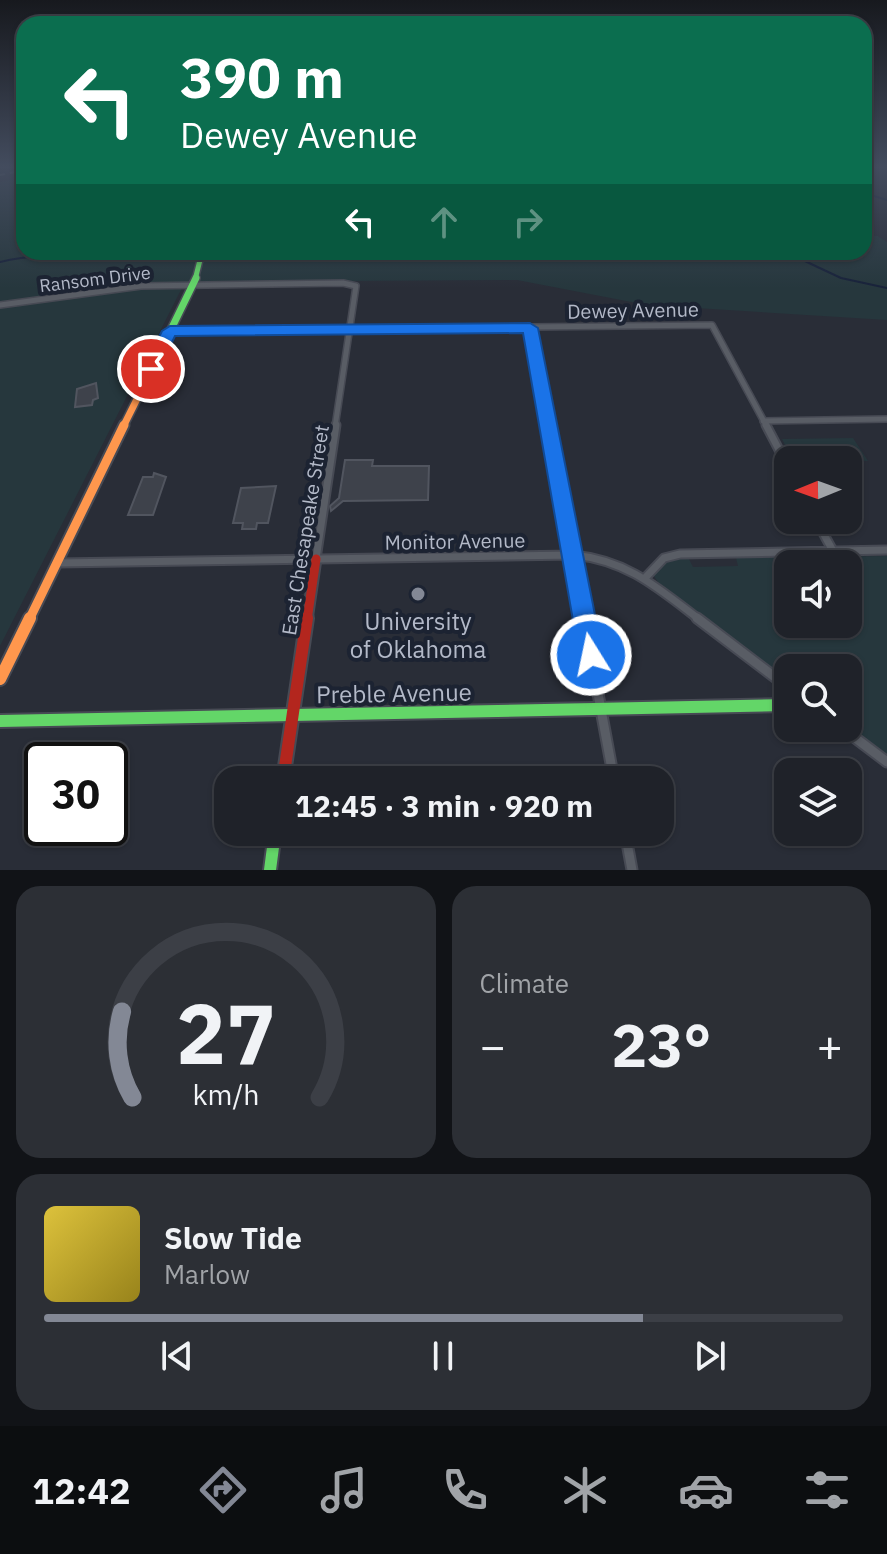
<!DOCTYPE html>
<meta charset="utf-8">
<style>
body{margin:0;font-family:"IBM Plex Sans",sans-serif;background:#2c2f35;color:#f1f3f6;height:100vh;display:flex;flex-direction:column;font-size:30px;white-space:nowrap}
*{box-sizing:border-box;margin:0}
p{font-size:26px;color:#a1a4a8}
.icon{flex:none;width:44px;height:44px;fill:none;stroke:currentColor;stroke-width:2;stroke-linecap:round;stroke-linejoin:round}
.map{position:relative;height:870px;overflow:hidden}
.panel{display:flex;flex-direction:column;gap:16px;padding:16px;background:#111317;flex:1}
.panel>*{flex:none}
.top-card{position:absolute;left:16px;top:16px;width:856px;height:244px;border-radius:24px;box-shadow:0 2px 6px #0004,0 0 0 2px #3c3f46;background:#0b6e4f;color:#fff;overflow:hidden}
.needle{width:52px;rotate:269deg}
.tools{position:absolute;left:774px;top:446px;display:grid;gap:16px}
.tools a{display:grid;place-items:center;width:88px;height:88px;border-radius:16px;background:#1f2229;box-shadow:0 2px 6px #0004,0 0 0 2px #3c3f46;font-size:40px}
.speed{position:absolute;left:24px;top:742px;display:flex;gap:16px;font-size:40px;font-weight:700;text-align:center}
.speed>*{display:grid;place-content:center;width:104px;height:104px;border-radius:50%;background:#1f2229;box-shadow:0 2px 6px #0004,0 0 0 2px #3c3f46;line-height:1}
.speed .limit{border:4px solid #111;border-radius:12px;background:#fff;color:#111}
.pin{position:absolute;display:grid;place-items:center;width:68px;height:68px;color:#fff;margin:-34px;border:4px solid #fff;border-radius:50%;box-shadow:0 2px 8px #0007}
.me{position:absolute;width:88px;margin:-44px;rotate:350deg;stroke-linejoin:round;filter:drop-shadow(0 0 6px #0008)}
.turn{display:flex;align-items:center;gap:28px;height:168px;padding:0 32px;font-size:36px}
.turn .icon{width:104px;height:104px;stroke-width:2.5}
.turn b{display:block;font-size:56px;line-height:68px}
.lanes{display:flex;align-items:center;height:76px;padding:0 32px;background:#0003;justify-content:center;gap:40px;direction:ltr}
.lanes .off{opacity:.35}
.big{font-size:60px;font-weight:800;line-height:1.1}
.panel .tile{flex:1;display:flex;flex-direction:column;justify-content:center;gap:12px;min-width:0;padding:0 28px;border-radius:24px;background:#2c2f35}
.panel .dial{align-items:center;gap:0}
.dial svg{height:208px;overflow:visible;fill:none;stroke:#3c3f46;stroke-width:7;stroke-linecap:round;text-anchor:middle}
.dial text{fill:#f1f3f6;stroke:none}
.song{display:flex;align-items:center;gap:24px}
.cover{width:96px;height:96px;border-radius:12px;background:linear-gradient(135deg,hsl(50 70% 55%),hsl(50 70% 35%))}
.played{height:8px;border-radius:4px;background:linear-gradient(90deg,#838895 75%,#3c3f46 75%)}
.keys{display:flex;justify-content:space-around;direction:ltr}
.heat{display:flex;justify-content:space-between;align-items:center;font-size:44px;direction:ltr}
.panel .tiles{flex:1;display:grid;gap:16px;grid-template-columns:1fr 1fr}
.tile:last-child{grid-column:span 2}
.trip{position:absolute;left:214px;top:766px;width:460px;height:80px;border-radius:24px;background:#1f2229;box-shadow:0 2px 6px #0004,0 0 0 2px #3c3f46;font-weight:800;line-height:80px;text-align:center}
.tab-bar{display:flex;height:128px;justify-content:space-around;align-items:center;background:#0c0e10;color:#a1a4a8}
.tab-bar .icon{width:56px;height:56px}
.tab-bar .on{color:#838895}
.tab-bar b{font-size:36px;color:#f1f3f6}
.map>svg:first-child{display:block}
</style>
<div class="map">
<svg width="887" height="870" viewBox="0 0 887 870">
<rect width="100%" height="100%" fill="#292d37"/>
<path fill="#26373d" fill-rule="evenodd" d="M24,177v75h840v-17l14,1 9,6v78l-240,-15 -130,-25 -332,2 -185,364v-464z
M853,438l15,23 -35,-1 -4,-6 -39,1 -8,-16z
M887,556v201l-39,-30v-59h-60v14l-127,-96 -8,-11c8,-14 20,-17 35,-18l5,10 45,-1 -2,-8zM788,564h60v60h-60z"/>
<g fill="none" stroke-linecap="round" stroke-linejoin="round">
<path stroke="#18223a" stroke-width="2" d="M864,182l7,3 -3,9 19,6
M711,252h35
M774,252l18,3 49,23 46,10
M0,262c42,-10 97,-7 142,-10"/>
</g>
<path fill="#3e424b" stroke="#51555f" stroke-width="2" d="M96,383l2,15 -5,2 -1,5 -17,2 2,-18z
M345,460h28l-1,6h57l-1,34 -85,1 -12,10 -1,-5 9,-8z
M154,473l12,4 -13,38h-25l15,-38h10z
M276,486l-8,37h-11l-1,6h-14l1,-6h-10l8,-35z"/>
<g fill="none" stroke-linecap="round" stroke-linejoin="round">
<defs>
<path id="street-far2" d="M0,305l141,-19 202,-3 13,3 -21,141
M530,328l18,99
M170,331l542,-6 55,102
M122,378l7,-7 22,-2
M763,421l124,-2"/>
<path id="street-far1" d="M548,425l36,195
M766,425l22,42
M816,520l17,31
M316,559l20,-134
M57,563l516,-8c54,5 85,33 127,65
M645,578l19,-20 16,-4 207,-4"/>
<path id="street" d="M584,618l30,162
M697,618l91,69
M842,728l45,34
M625,832l7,38"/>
<path id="fast-far2" d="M195,280l7,-28"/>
<path id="fast-far1" d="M145,383l51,-105"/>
<path id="fast" d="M0,721l788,-16
M270,870l5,-38"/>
<path id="slow-far2" d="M123,427l22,-44"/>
<path id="slow-far1" d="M29,620l95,-195"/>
<path id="slow" d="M0,679l30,-61"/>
<path id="jam-far1" d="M307,620l9,-61"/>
<path id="jam" d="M283,780l24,-162"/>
</defs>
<use href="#street-far2" stroke="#474a54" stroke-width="8"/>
<use href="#street-far1" stroke="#474a54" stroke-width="11"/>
<use href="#street" stroke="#474a54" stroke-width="13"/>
<use href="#fast-far2" stroke="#474a54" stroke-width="8"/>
<use href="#fast-far1" stroke="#474a54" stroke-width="10"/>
<use href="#fast" stroke="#474a54" stroke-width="16"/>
<use href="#slow-far2" stroke="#474a54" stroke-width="10"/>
<use href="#slow-far1" stroke="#474a54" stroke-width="13"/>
<use href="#slow" stroke="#474a54" stroke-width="16"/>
<use href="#jam-far1" stroke="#474a54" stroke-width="13"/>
<use href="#jam" stroke="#474a54" stroke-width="16"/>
<use href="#street-far2" stroke="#595d65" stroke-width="5"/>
<use href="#street-far1" stroke="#595d65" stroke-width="7"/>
<use href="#street" stroke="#595d65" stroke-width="9"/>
<use href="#fast-far2" stroke="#63d668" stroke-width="5"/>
<use href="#fast-far1" stroke="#63d668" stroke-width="7"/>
<use href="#fast" stroke="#63d668" stroke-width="12"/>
<use href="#slow-far2" stroke="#ff974d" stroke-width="7"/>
<use href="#slow-far1" stroke="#ff974d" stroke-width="9"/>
<use href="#slow" stroke="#ff974d" stroke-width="12"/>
<use href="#jam-far1" stroke="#b3261e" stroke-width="9"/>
<use href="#jam" stroke="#b3261e" stroke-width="12"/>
<path stroke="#585b62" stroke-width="2" stroke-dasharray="5 5" stroke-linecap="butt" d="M0,175l24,-5"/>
</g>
<linearGradient id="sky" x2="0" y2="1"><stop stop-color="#17191e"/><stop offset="0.58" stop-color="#434c5e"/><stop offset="1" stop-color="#434c5e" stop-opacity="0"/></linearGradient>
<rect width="887" height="288" fill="url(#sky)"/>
<path fill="#1a73e8" stroke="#114b97" stroke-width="2" d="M530,323l8,5 65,327 -4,8 -8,4 -9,-4 -3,-8 -56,-322 -348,3 -18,37h-12l-2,-4 19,-38 8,-5z"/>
<circle fill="#838895" stroke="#1c2332" stroke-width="3" cx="418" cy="594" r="8"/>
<g text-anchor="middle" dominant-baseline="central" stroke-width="8" stroke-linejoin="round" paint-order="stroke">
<g font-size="18" fill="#b3b9c8" stroke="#1c2332">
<text transform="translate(95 279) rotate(-7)">Ransom Drive</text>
</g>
<g font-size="20" fill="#b3b9c8" stroke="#1c2332">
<text transform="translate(633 310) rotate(-1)">Dewey Avenue</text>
<text transform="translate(305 530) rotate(-81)">East Chesapeake Street</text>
<text transform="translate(455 541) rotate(-1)">Monitor Avenue</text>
</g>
<g font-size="24" fill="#b3b9c8" stroke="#1c2332">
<text x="418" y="621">University<tspan x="418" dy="28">of Oklahoma</tspan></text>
</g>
<g font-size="24" fill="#b3b9c8" stroke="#1c2332">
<text transform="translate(394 693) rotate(-1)">Preble Avenue</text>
</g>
</g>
</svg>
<div class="tools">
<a><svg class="needle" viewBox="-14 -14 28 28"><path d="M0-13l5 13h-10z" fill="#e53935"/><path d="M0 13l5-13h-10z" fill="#a1a4a8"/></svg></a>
<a><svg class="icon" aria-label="sound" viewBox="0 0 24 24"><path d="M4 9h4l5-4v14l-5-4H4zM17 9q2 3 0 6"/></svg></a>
<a><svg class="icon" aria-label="search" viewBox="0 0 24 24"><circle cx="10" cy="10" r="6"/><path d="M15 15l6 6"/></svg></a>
<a><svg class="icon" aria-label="layers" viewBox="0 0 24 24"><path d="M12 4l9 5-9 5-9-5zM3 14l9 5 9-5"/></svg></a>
</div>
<div class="speed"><div class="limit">30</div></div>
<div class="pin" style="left:151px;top:369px;background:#d93025"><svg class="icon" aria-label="arrive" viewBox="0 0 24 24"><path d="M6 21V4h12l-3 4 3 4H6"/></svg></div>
<svg class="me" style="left:591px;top:655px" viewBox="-20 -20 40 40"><circle r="17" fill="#1a73e8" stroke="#fff" stroke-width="3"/><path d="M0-11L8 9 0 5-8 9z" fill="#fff"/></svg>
<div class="trip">12:45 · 3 min · 920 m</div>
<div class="top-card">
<div class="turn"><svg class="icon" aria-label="left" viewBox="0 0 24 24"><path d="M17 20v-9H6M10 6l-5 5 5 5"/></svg><div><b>390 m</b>Dewey Avenue</div></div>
<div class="lanes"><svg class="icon" aria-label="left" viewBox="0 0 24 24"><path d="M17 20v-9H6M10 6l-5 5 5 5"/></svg><svg class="icon off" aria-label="ahead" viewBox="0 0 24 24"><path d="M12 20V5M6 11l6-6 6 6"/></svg><svg class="icon off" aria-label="right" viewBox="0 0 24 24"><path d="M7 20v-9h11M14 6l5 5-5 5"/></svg></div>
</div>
</div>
<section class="panel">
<div class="tiles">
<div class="tile dial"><svg viewBox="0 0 100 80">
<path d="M14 69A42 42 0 1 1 86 69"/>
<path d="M14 69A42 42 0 0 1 10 36" stroke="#838895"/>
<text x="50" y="56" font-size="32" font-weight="700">27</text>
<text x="50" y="72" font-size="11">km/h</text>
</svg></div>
<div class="tile"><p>Climate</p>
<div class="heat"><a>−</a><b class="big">23°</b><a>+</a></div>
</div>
<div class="tile">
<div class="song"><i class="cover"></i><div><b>Slow Tide</b><p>Marlow</p></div></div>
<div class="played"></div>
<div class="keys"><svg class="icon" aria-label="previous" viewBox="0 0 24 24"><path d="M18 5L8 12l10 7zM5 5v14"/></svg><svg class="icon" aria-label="pause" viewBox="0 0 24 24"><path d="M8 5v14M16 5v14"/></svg><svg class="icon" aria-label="next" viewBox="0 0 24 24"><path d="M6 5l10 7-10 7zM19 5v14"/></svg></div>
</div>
</div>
</section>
<nav class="tab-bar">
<b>12:42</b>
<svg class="icon on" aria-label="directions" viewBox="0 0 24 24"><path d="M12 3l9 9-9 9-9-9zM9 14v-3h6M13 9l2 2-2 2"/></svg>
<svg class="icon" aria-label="music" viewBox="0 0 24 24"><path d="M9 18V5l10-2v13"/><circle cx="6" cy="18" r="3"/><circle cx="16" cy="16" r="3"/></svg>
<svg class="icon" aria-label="phone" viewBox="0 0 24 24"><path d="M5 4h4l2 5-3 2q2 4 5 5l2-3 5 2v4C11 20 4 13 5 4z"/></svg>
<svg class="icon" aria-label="climate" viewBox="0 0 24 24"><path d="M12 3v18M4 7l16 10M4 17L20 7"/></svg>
<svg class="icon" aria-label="car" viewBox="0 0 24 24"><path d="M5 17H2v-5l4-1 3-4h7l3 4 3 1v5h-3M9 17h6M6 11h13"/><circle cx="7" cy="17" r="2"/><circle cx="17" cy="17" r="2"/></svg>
<svg class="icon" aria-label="filters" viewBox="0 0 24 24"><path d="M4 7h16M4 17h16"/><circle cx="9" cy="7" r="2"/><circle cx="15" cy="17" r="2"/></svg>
</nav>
